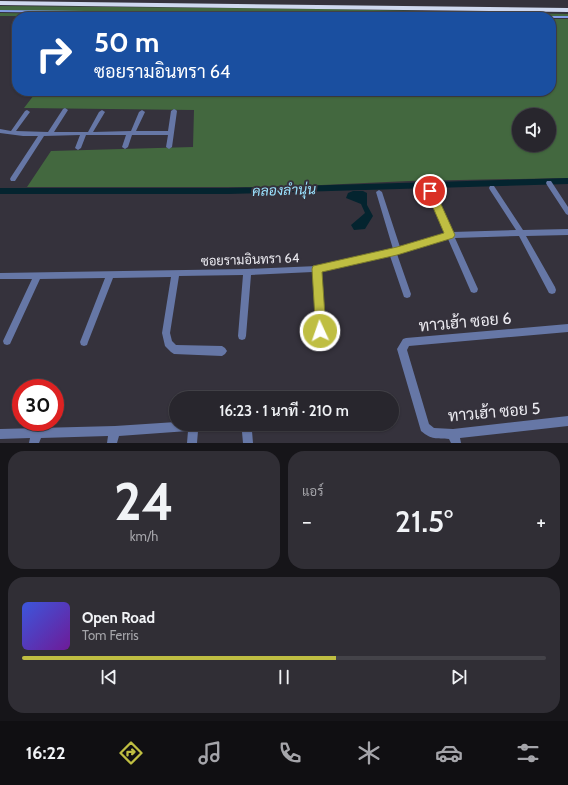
<!DOCTYPE html>
<html lang="th">
<meta charset="utf-8">
<style>
body{margin:0;font-family:Cabin,Sarabun,sans-serif;background:#302e35;color:#f1f3f6;height:100vh;display:flex;flex-direction:column;font-size:15px;white-space:nowrap}
*{box-sizing:border-box;margin:0}
p{font-size:13px;color:#a5a5aa}
.icon{flex:none;width:22px;height:22px;fill:none;stroke:currentColor;stroke-width:2;stroke-linecap:round;stroke-linejoin:round}
.map{position:relative;height:443px;overflow:hidden}
.panel{display:flex;flex-direction:column;gap:8px;padding:8px;background:#161519;flex:1}
.panel>*{flex:none}
.guide{position:absolute;left:12px;top:12px;width:544px;height:84px;border-radius:16px;box-shadow:0 1px 3px #0004,0 0 0 1px #444349;background:#1a4fa0;color:#fff;overflow:hidden}
.tools{position:absolute;left:512px;top:108px;display:grid;gap:8px}
.tools a{display:grid;place-items:center;width:44px;height:44px;border-radius:50%;background:#28262d;box-shadow:0 1px 3px #0004,0 0 0 1px #444349;font-size:20px}
.speed{position:absolute;left:12px;top:379px;display:flex;gap:8px;font-size:20px;font-weight:700;text-align:center}
.speed>*{display:grid;place-content:center;width:52px;height:52px;border-radius:50%;background:#28262d;box-shadow:0 1px 3px #0004,0 0 0 1px #444349;line-height:1}
.speed .limit{border:6px solid #d22;background:#fff;color:#111}
.pin{position:absolute;display:grid;place-items:center;width:34px;height:34px;color:#fff;margin:-17px;border:2px solid #fff;border-radius:50%;box-shadow:0 1px 4px #0007}
.me{position:absolute;width:44px;margin:-22px;rotate:357deg;stroke-linejoin:round;filter:drop-shadow(0 0 3px #0008)}
.turn{display:flex;align-items:center;gap:14px;height:84px;padding:0 16px;font-size:18px}
.turn .icon{width:52px;height:52px;stroke-width:2.5}
.turn b{display:block;font-size:28px;line-height:34px}
.big{font-size:30px;font-weight:600;line-height:1.1}
.panel .card{flex:1;display:flex;flex-direction:column;justify-content:center;gap:6px;min-width:0;padding:0 14px;border-radius:16px;background:#302e35}
.panel .dial{align-items:center;gap:0}
.dial b{font-size:52px;line-height:1}
.song{display:flex;align-items:center;gap:12px}
.cover{width:48px;height:48px;border-radius:6px;background:linear-gradient(135deg,hsl(230 70% 55%),hsl(280 70% 35%))}
.played{height:4px;border-radius:2px;background:linear-gradient(90deg,#bfbe42 60%,#444349 60%)}
.keys{display:flex;justify-content:space-around;direction:ltr}
.heat{display:flex;justify-content:space-between;align-items:center;font-size:22px;direction:ltr}
.panel .tiles{flex:1;display:grid;gap:8px;grid-template-columns:1fr 1fr}
.card:last-child{grid-column:span 2}
.trip{position:absolute;left:169px;top:391px;width:230px;height:40px;border-radius:20px;background:#28262d;box-shadow:0 1px 3px #0004,0 0 0 1px #444349;font-weight:600;line-height:40px;text-align:center}
.tab-bar{display:flex;height:64px;justify-content:space-around;align-items:center;background:#100f12;color:#a5a5aa}
.tab-bar .icon{width:28px;height:28px}
.tab-bar .active{color:#bfbe42}
.tab-bar b{font-size:18px;color:#f1f3f6}
.map>svg:first-child{display:block}
</style>
<div class="map">
<svg width="568" height="443" viewBox="0 0 568 443">
<rect width="100%" height="100%" fill="#35323c"/>
<path fill="#43683f" fill-rule="evenodd" d="M0,6l325,3 243,5v3l-568,-6z
M0,13l74,1 -2,2h-72z
M95,14l116,2h-118z
M551,19h17v159l-159,3 -131,6h-251l24,-36 142,-4 1,-37 -170,-2 13,-17h514zM519,115h30v30h-30z"/>
<path fill="#04242f" d="M353,191h10l4,2v12l6,11 -8,13 -11,1 -3,-5 14,-12 -4,-9 -15,-6 2,-5z"/>
<g fill="none" stroke-linecap="round" stroke-linejoin="round">
<path fill="#04242f" fill-rule="evenodd" d="M568,178v6l-340,10h-228v-6h228z"/>
<path fill="#6677a6" fill-rule="evenodd" d="M65,108l3,2 -14,22h34l11,-20 3,-2 3,2 -12,20 38,-1 8,-19 3,-2 3,2 -9,19h32l3,-20 3,-2 2,1 1,1 -5,36 -3,2 -3,-2 2,-12h-36l-4,12 -3,2 -3,-2 4,-12h-40l-5,13 -3,2 -3,-2 5,-13 -36,1 -29,45h-4l-1,-2 1,-2 27,-41h-15l-23,-3v-4l11,2 14,-20 2,-1 3,2 -14,19 32,1 15,-23z
M547,181h4l17,26v8l-2,-1 -19,-29 -1,-2z
M490,186h4l29,44 45,-1v6l-42,1 29,51 1,3 -1,3 -3,1 -3,-1 -30,-57 -64,2 23,51 -1,3 -3,1 -3,-1 -23,-53 -51,15 14,40 -1,3 -3,1 -3,-1 -1,-3 -13,-38 -69,15 3,60 -1,3 -3,1 -3,-1 -1,-3 -3,-59 -62,3 -5,61 -1,3 -3,1 -3,-1 -1,-3 5,-61 -64,1 -9,57 2,8 4,4 46,1 3,2 2,3 -2,3 -3,2 -48,-2 -3,-2 -6,-6 -3,-13 9,-56 -58,1 -25,64 -1,3 -3,1 -3,-1 -1,-3 25,-64 -65,1 -30,65 -3,1 -3,-1 -1,-3 29,-62h-32v-6l247,-4 70,-3 76,-17 -17,-57 3,-2 3,2 18,55 45,-14 -18,-42 3,-2 3,2 19,41 64,-2 -26,-40 -1,-2z
M568,324v8l-159,14 -2,4 22,74 5,4 19,1 115,-13v10l-108,12 1,5h-10l-2,-4c-13,-1 -17,1 -28,-8l-24,-82 6,-10 3,-1z
M176,422v2h53l-1,4 -4,1 -26,2 -1,12h-10l1,-12 -69,5 -2,7h-10l1,-7 -67,2 -2,5h-10l1,-5 -30,1v-10l115,-3z
M238,424h11l3,7 1,12h-10l-1,-11z"/>
<path fill="#829ce6" fill-rule="evenodd" d="M0,10l530,6 2,1h-116l-416,-5z
M551,16h17v2h-17v-1h-2z"/>
<path fill="#cfd8ef" fill-rule="evenodd" d="M0,1l568,7v4l-568,-7z"/>
</g>
<path fill="#bfbe42" stroke="#7c7c2b" d="M430,188l5,3 20,44 -2,3 -56,17 -75,17 4,59 -2,4 -4,2 -4,-2 -4,-66 1,-3 84,-19 47,-14 -18,-42z"/>
<g text-anchor="middle" dominant-baseline="central" stroke-width="4" stroke-linejoin="round" paint-order="stroke">
<g font-size="13" fill="#ebeaf0" stroke="#35323c">
<text transform="translate(250 259) rotate(-2)">ซอยรามอินทรา 64</text>
</g>
<g font-size="14" font-style="italic" fill="#9ae1fe" stroke="#35323c">
<text transform="translate(284 190) rotate(-2)">คลองลำนุ่น</text>
</g>
<g font-size="16" fill="#ebeaf0" stroke="#35323c">
<text transform="translate(465 322) rotate(-5)">ทาวเฮ้า ซอย 6</text>
<text transform="translate(494 412) rotate(-5)">ทาวเฮ้า ซอย 5</text>
</g>
</g>
</svg>
<div class="tools">
<a><svg class="icon" aria-label="sound" viewBox="0 0 24 24"><path d="M4 9h4l5-4v14l-5-4H4zM17 9q2 3 0 6"/></svg></a>
</div>
<div class="speed"><div class="limit">30</div></div>
<div class="pin" style="left:430px;top:191px;background:#d93025"><svg class="icon" aria-label="arrive" viewBox="0 0 24 24"><path d="M6 21V4h12l-3 4 3 4H6"/></svg></div>
<svg class="me" style="left:320px;top:331px" viewBox="-20 -20 40 40"><circle r="17" fill="#bfbe42" stroke="#fff" stroke-width="3"/><path d="M0-11L8 9 0 5-8 9z" fill="#fff"/></svg>
<div class="trip">16:23 · 1 นาที · 210 m</div>
<div class="guide">
<div class="turn"><svg class="icon" aria-label="right" viewBox="0 0 24 24"><path d="M7 20v-9h11M14 6l5 5-5 5"/></svg><div><b>50 m</b>ซอยรามอินทรา 64</div></div>
</div>
</div>
<section class="panel">
<div class="tiles">
<div class="card dial"><b>24</b><p>km/h</p></div>
<div class="card"><p>แอร์</p>
<div class="heat"><a>−</a><b class="big">21.5°</b><a>+</a></div>
</div>
<div class="card">
<div class="song"><i class="cover"></i><div><b>Open Road</b><p>Tom Ferris</p></div></div>
<div class="played"></div>
<div class="keys"><svg class="icon" aria-label="previous" viewBox="0 0 24 24"><path d="M18 5L8 12l10 7zM5 5v14"/></svg><svg class="icon" aria-label="pause" viewBox="0 0 24 24"><path d="M8 5v14M16 5v14"/></svg><svg class="icon" aria-label="next" viewBox="0 0 24 24"><path d="M6 5l10 7-10 7zM19 5v14"/></svg></div>
</div>
</div>
</section>
<nav class="tab-bar">
<b>16:22</b>
<svg class="icon active" aria-label="directions" viewBox="0 0 24 24"><path d="M12 3l9 9-9 9-9-9zM9 14v-3h6M13 9l2 2-2 2"/></svg>
<svg class="icon" aria-label="music" viewBox="0 0 24 24"><path d="M9 18V5l10-2v13"/><circle cx="6" cy="18" r="3"/><circle cx="16" cy="16" r="3"/></svg>
<svg class="icon" aria-label="phone" viewBox="0 0 24 24"><path d="M5 4h4l2 5-3 2q2 4 5 5l2-3 5 2v4C11 20 4 13 5 4z"/></svg>
<svg class="icon" aria-label="climate" viewBox="0 0 24 24"><path d="M12 3v18M4 7l16 10M4 17L20 7"/></svg>
<svg class="icon" aria-label="car" viewBox="0 0 24 24"><path d="M5 17H2v-5l4-1 3-4h7l3 4 3 1v5h-3M9 17h6M6 11h13"/><circle cx="7" cy="17" r="2"/><circle cx="17" cy="17" r="2"/></svg>
<svg class="icon" aria-label="filters" viewBox="0 0 24 24"><path d="M4 7h16M4 17h16"/><circle cx="9" cy="7" r="2"/><circle cx="15" cy="17" r="2"/></svg>
</nav>
